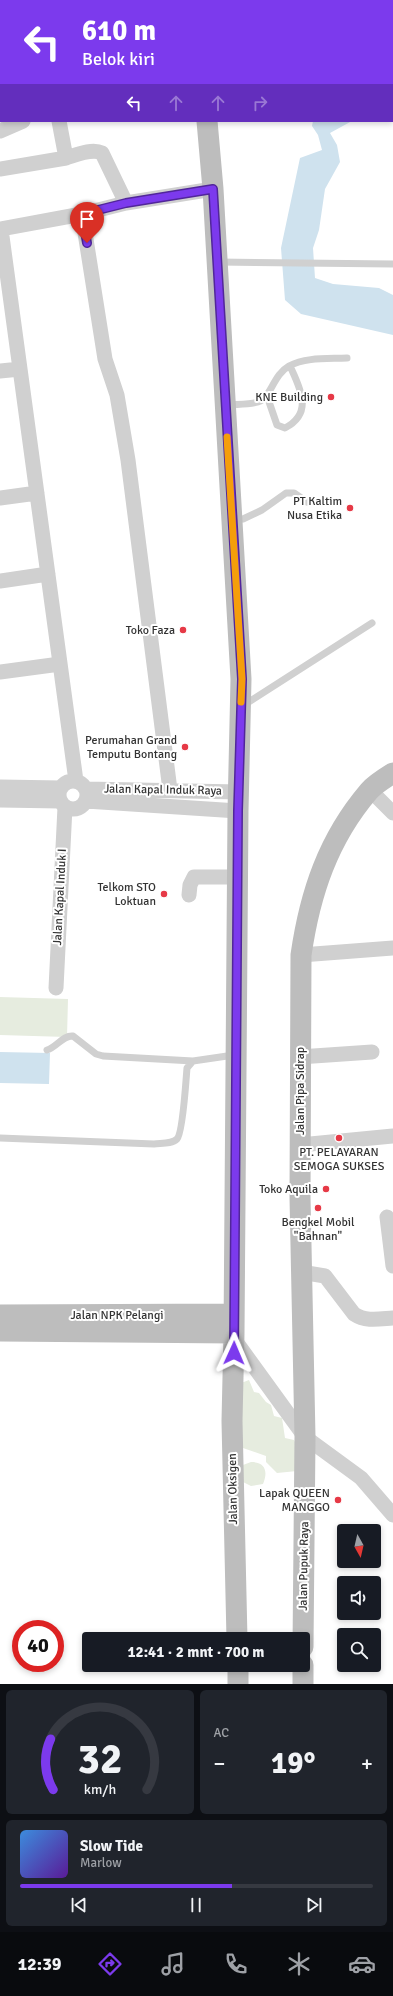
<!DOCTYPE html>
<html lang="id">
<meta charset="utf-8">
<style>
body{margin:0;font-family:Signika,sans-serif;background:#20242c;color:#f1f3f6;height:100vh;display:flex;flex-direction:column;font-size:15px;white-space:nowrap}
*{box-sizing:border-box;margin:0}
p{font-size:13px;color:#9ea1a6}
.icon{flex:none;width:22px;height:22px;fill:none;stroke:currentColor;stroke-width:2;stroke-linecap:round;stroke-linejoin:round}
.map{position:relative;height:1684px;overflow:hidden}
.details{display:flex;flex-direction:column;gap:6px;padding:6px;background:#0d0f14;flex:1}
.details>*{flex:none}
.hud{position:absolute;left:0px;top:0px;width:393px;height:122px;box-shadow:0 2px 6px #0003;background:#7c3aed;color:#fff;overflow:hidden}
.needle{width:26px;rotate:172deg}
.controls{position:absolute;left:337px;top:1524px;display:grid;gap:8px}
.controls a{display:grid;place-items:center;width:44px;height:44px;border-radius:4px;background:#171b24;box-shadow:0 2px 6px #0003;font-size:20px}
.speed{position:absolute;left:12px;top:1620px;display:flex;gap:8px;font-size:20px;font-weight:700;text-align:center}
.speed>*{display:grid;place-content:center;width:52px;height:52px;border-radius:50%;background:#171b24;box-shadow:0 2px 6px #0003;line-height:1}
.speed .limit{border:6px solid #d22;background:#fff;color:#111}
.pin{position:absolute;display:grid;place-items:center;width:34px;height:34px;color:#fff;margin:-41px -17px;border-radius:50% 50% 50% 0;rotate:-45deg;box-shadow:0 0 4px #0007}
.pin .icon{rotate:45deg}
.me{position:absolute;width:44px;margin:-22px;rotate:1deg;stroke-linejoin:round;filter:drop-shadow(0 0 3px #0008)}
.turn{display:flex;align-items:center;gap:14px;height:84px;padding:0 16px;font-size:18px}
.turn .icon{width:52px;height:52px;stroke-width:2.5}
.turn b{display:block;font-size:28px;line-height:34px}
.lanes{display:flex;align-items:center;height:38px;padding:0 16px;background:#0003;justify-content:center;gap:20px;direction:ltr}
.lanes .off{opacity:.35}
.big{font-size:30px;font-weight:700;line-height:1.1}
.details .card{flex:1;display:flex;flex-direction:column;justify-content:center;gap:6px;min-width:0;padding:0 14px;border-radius:6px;background:#20242c}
.details .dial{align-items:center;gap:0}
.dial svg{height:104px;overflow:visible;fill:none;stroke:#363941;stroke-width:7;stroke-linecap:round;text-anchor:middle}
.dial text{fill:#f1f3f6;stroke:none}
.song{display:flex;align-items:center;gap:12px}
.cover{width:48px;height:48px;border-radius:6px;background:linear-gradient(135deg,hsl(210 70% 55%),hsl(270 70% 35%))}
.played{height:4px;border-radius:2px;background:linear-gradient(90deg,#7c3aed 60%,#363941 60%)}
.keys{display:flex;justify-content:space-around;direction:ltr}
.heat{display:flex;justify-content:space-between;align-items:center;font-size:22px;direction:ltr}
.details .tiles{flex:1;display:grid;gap:6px;grid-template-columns:1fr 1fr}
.card:last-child{grid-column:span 2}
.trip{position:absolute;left:82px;top:1632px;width:228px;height:40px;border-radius:4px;background:#171b24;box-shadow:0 2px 6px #0003;font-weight:700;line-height:40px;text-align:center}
.dock{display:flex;height:64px;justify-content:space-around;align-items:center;background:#090b0e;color:#9ea1a6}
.dock .icon{width:28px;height:28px}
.dock .current{color:#7c3aed}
.dock b{font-size:18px;color:#f1f3f6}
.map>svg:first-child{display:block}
</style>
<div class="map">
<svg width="393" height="1684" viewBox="0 0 393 1684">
<rect width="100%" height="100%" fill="#fff"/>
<path fill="#e6ecdf" d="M0,997l68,2 -1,38 -67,-2z
M249,1380l5,12 5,1 7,9 5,3 3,11 8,2 3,20 9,2 4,8 -1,23 -20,2 -11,-11v-6l-23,-8 -7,-63z
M251,1462c15,0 17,10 12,22l-12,2 -10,-5 2,-16z"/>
<path fill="#cfe2ee" d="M313,121h39l-22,12 7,12 3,17 -15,27 -6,41 -6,18 2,30 18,6 46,4 14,7v40l-92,-21 -16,-14 -4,-52 19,-90 22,-8 -4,-15 -6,-9z
M0,1052l50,1 -1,31 -49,-1z"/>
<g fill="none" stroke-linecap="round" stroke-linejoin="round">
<path stroke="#d0d0d0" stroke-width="7" d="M218,262l175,2
M267,396l10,29 8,3c29,-15 15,-40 5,-62
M227,405c10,-1 21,0 31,-3 13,-4 15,-27 31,-36 17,-9 39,-7 58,-8
M233,520l10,-1 19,-9 24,-17h8l13,9
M244,705l128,-82
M47,1050c10,-3 16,-15 26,-14l23,18 7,2 90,5
M0,1138l154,6c7,-1 18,0 23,-5 6,-6 9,-60 10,-71l6,-7 41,-6"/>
<path stroke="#d0d0d0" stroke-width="15" d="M29,0v1
M0,43l1,-1
M59,121l7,37c10,-3 26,-10 36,-5l24,50
M0,131l23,-10
M0,169l66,-11
M82,214l23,145 12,36 11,65 42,330
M0,229l82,-15 44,-11 87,-14
M1,229l75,552
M0,371l20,-2
M0,498l37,-5
M0,581l48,-7
M0,672l60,-8
M59 795a14 14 0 1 1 28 0a14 14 0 1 1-28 0Z
M0,787l61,1
M86,789l153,3
M370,790l23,23
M0,800l60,1
M86,801l152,10
M189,895l1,-10 4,-8h43
M301,955l92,-7
M56,988l9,-181
M299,1057l73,-5
M300,1145l93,-9
M387,1217l6,49
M301,1272l24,4 29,38c12,8 25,5 39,4
M234,1339l71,98 56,41 32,37"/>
<path stroke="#bdbdbd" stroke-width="21" d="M196,0v1
M207,121l6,68 28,490 -3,132 -4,522 -2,88 5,218
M0,1315l234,-1
M0,1331l234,2
M303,1647l2,-210 -5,-240 1,-242c9,-62 27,-116 68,-164 6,-7 16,-13 24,-18
M238,1665v19
M303,1684v-19"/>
</g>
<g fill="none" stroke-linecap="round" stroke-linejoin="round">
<defs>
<path id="route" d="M87,243l-5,-29 44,-11 87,-14 29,490 -4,132 -4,542"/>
</defs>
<use href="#route" stroke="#51269a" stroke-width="10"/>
<use href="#route" stroke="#7c3aed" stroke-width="7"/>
<path stroke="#f59e0b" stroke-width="7" d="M227,437l15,242 -1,23"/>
</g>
<g fill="#e63946" stroke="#fff" stroke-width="1.5">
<circle cx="331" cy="397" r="4"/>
<circle cx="350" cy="508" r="4"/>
<circle cx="183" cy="630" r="4"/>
<circle cx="185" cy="747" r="4"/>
<circle cx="164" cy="894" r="4"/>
<circle cx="339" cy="1138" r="4"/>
<circle cx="326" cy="1189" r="4"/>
<circle cx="318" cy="1208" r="4"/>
<circle cx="338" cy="1500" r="4"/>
</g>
<g text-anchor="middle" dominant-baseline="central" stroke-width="4" stroke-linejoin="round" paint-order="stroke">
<g font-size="12" fill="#333" stroke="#fff" text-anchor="end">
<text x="323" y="397">KNE Building</text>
<text x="342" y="501">PT Kaltim<tspan x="342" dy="14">Nusa Etika</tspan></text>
<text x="175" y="630">Toko Faza</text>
<text x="177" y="740">Perumahan Grand<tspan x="177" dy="14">Temputu Bontang</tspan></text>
<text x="156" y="887">Telkom STO<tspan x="156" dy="14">Loktuan</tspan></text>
<text x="339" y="1152" text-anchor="middle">PT. PELAYARAN<tspan x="339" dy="14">SEMOGA SUKSES</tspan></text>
<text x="318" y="1189">Toko Aquila</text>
<text x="318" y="1222" text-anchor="middle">Bengkel Mobil<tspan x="318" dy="14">"Bahnan"</tspan></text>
<text x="330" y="1493">Lapak QUEEN<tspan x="330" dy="14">MANGGO</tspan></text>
</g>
<g font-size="12" fill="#333" stroke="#fff">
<text transform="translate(163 790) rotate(1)">Jalan Kapal Induk Raya</text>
<text transform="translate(60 897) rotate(-87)">Jalan Kapal Induk I</text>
<text transform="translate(300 1091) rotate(-90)">Jalan Pipa Sidrap</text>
<text x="117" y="1315">Jalan NPK Pelangi</text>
<text transform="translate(233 1489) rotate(-91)">Jalan Oksigen</text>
<text transform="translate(304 1566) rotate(-89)">Jalan Pupuk Raya</text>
</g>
</g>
</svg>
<div class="controls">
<a><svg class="needle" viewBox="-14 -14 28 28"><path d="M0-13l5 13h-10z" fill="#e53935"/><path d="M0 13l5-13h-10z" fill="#9ea1a6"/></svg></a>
<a><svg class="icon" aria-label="sound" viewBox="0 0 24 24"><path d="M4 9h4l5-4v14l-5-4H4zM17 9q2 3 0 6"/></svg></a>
<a><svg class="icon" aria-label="search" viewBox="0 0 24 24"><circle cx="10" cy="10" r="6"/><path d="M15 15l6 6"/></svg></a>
</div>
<div class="speed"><div class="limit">40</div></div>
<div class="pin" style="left:87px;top:243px;background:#d93025"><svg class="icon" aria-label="arrive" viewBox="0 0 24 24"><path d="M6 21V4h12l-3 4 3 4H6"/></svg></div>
<svg class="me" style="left:234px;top:1353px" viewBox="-20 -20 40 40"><path d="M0-17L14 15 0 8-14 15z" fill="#7c3aed" stroke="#fff" stroke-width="4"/></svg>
<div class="trip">12:41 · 2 mnt · 700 m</div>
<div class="hud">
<div class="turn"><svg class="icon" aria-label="left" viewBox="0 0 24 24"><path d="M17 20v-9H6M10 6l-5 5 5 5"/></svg><div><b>610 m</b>Belok kiri</div></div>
<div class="lanes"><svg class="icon" aria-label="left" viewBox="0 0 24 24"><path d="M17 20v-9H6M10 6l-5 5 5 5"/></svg><svg class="icon off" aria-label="ahead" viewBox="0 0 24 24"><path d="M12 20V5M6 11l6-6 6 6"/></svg><svg class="icon off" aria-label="ahead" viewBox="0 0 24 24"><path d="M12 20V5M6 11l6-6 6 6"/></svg><svg class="icon off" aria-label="right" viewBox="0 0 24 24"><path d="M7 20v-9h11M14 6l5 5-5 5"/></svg></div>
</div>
</div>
<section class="details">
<div class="tiles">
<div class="card dial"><svg viewBox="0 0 100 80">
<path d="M14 69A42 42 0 1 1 86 69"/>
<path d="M14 69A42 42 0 0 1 12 30" stroke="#7c3aed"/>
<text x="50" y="56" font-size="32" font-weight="700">32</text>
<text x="50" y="72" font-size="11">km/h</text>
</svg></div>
<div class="card"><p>AC</p>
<div class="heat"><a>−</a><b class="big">19°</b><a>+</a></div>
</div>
<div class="card">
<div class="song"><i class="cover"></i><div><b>Slow Tide</b><p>Marlow</p></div></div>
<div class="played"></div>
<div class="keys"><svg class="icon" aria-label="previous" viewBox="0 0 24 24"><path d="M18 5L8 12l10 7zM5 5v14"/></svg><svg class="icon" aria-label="pause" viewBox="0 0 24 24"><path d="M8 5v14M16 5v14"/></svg><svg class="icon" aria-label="next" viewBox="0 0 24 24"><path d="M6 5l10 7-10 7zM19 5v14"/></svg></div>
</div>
</div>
</section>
<nav class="dock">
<b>12:39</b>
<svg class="icon current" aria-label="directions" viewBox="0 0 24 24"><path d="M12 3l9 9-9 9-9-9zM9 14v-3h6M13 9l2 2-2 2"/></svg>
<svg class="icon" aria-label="music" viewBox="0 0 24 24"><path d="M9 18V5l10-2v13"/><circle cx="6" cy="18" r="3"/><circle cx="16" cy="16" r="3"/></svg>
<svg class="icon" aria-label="phone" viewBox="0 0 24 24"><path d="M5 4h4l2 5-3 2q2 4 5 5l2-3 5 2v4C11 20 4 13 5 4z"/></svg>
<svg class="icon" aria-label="climate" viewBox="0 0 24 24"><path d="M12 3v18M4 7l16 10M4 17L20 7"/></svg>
<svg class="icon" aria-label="car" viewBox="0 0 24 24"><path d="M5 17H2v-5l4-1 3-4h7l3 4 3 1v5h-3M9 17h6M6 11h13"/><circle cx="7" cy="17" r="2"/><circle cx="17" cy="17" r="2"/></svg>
</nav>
